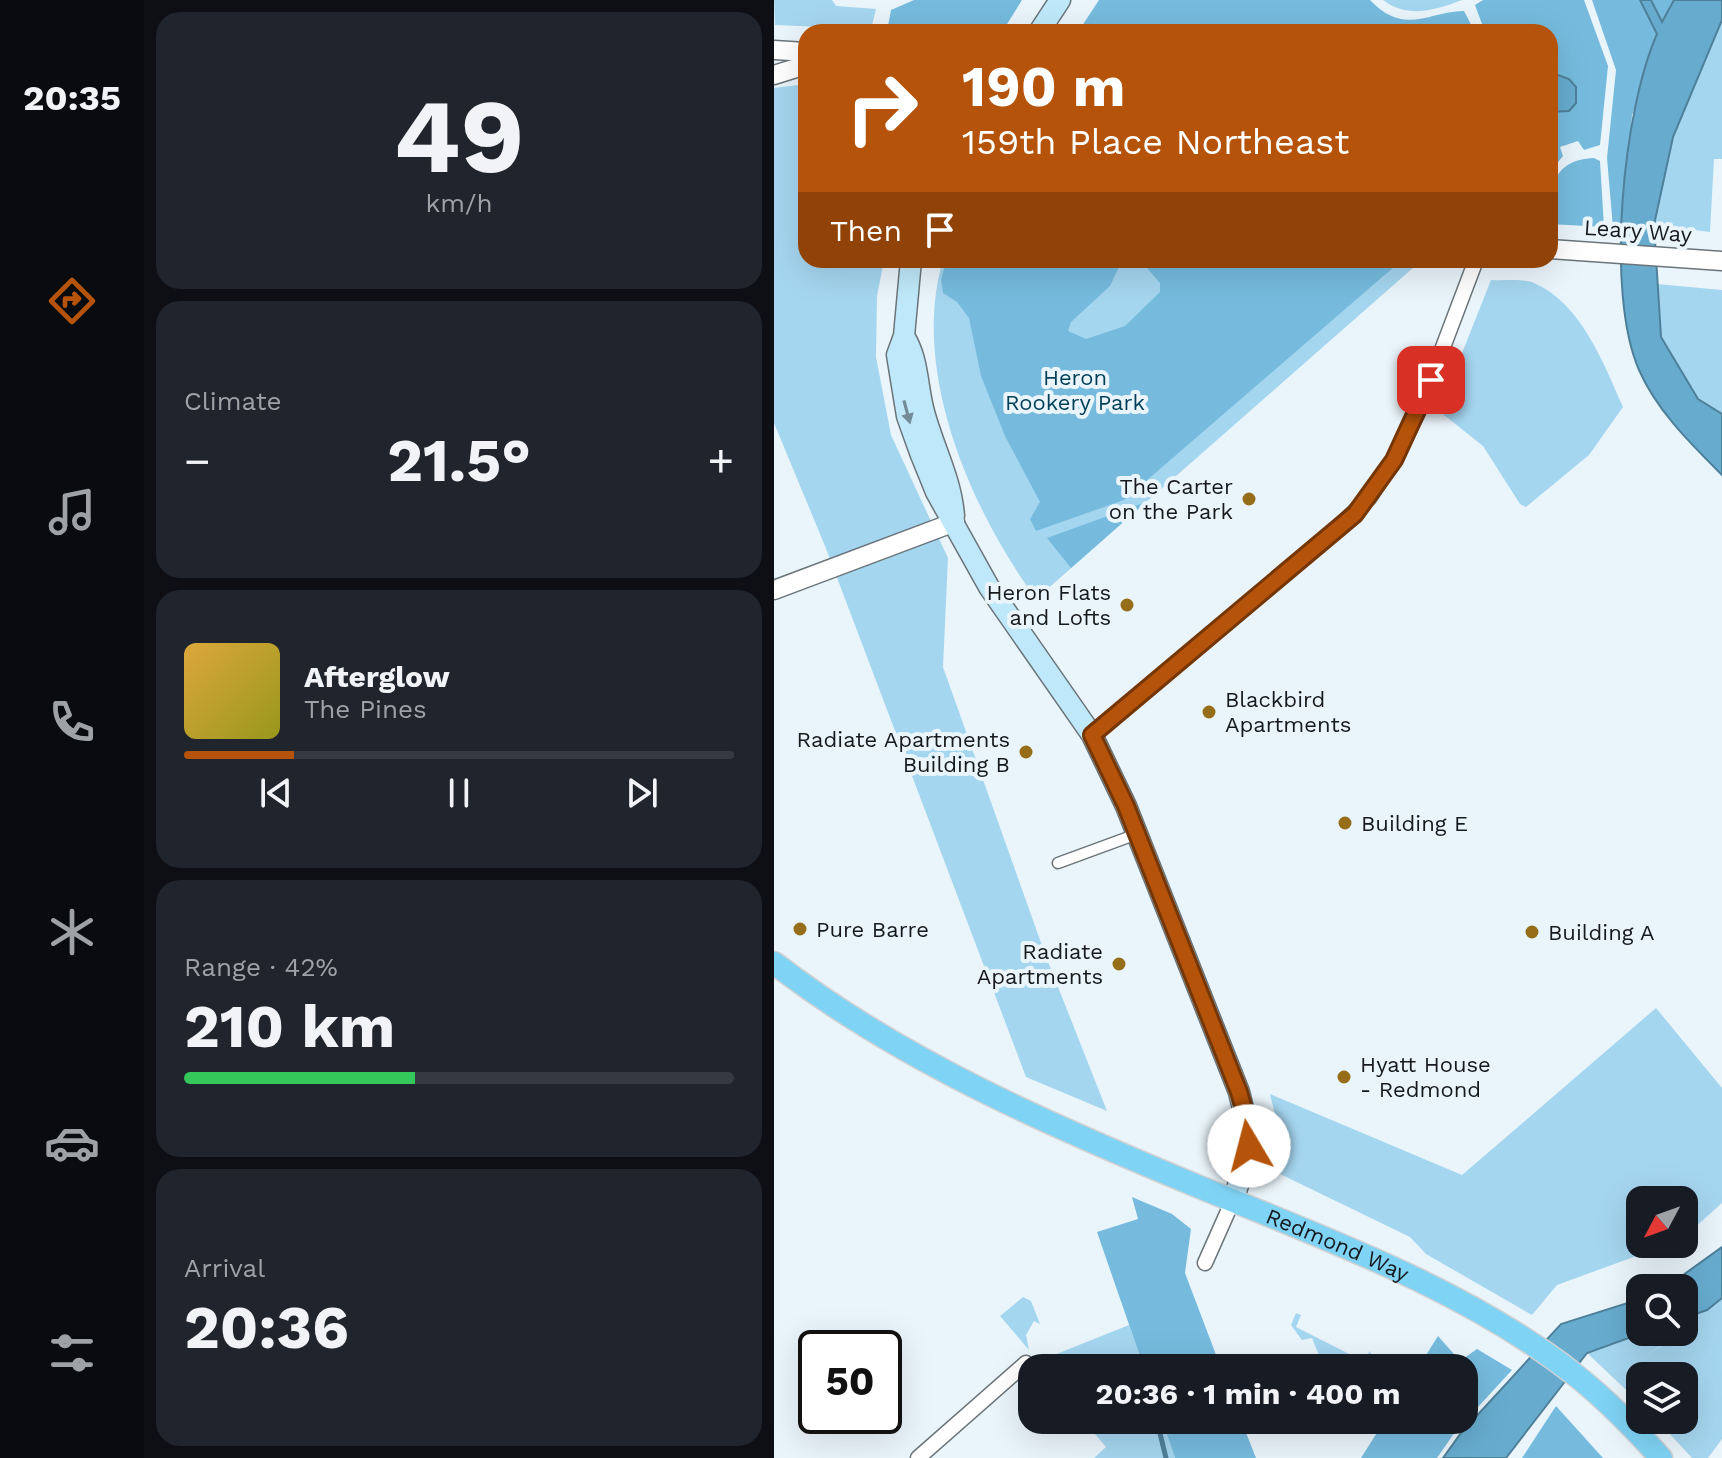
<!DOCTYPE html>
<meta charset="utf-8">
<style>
body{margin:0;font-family:"Work Sans",sans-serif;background:#20242c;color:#f1f3f6;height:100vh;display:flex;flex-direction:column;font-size:30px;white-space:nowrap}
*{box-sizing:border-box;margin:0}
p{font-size:26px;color:#9ea1a6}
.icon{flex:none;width:44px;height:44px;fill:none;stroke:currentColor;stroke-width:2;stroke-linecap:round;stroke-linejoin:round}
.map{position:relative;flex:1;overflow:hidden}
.side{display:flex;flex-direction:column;gap:12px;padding:12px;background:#0d0f14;width:630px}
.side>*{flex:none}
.hud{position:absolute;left:24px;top:24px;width:760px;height:244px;border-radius:24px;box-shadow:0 8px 32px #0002;background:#b45309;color:#fff;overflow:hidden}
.needle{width:52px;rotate:229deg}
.tools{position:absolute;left:852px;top:1186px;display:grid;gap:16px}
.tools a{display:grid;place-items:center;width:72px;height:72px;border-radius:16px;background:#171b24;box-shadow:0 8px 32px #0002;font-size:40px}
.speed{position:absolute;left:24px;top:1330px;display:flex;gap:16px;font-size:40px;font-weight:700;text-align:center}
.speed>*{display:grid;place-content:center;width:104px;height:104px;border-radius:50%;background:#171b24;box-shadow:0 8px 32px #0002;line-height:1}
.speed .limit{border:4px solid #111;border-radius:12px;background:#fff;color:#111}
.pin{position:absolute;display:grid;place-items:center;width:68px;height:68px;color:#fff;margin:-34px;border-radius:16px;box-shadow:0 4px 12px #0006}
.me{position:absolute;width:88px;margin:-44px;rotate:352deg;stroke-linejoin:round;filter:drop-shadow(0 0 6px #0008)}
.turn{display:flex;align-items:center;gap:28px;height:168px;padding:0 32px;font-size:36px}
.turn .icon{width:104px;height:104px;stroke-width:2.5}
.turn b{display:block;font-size:56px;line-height:68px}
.then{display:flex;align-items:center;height:76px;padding:0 32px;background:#0003;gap:16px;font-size:30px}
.big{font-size:60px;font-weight:700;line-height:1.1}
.side .card{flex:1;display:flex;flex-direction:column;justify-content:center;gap:12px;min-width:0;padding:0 28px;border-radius:24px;background:#20242c}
.side .dial{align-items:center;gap:0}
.dial b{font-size:104px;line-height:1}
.song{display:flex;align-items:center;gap:24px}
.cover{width:96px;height:96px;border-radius:12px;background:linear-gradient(135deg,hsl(40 70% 55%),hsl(60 70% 35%))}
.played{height:8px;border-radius:4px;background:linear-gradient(90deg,#b45309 20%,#363941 20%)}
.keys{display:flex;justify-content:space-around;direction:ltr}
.heat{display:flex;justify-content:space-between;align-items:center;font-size:44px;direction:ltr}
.charge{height:12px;border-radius:6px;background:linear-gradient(90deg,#34c759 42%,#363941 0)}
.trip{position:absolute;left:244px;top:1354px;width:460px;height:80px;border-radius:24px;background:#171b24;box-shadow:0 8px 32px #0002;font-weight:700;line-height:80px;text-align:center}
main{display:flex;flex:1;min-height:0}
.tabs{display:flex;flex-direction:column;width:144px;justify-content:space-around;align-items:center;background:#090b0e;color:#9ea1a6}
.tabs .icon{width:56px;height:56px}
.tabs .on{color:#b45309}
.tabs b{font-size:36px;color:#f1f3f6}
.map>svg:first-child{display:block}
</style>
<main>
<nav class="tabs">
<b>20:35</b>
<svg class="icon on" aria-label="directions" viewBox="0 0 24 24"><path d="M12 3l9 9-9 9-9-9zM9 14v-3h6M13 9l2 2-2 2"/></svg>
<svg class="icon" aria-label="music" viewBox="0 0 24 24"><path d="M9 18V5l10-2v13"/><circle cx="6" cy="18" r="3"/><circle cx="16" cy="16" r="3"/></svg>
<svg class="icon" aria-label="phone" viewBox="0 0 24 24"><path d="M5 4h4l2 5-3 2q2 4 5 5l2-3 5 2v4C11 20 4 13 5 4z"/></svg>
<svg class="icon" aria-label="climate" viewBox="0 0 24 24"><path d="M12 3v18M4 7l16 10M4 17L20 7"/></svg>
<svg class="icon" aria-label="car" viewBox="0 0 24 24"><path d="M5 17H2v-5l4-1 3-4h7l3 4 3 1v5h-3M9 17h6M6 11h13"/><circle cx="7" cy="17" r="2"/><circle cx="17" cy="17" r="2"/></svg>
<svg class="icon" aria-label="filters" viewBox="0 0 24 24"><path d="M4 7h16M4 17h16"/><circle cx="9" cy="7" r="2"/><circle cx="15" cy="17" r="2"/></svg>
</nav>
<section class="side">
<div class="card dial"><b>49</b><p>km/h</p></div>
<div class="card"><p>Climate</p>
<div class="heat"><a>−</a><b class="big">21.5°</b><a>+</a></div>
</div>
<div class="card">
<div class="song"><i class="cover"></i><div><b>Afterglow</b><p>The Pines</p></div></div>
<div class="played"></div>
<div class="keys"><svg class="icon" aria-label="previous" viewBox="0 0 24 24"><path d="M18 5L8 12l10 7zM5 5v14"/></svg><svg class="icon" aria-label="pause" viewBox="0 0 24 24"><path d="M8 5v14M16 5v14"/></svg><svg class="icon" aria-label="next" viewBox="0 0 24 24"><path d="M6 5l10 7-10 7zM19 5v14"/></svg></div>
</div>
<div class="card"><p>Range · 42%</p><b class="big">210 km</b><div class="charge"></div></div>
<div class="card"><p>Arrival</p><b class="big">20:36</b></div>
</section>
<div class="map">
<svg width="948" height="1458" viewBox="0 0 948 1458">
<rect width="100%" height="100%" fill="#eaf5fb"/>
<path fill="#a5d6f0" d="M0,0h58l4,6 40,3 -5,20 -96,-4z
M609,0h79c-26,10 -55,19 -79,0z
M948,20v139h-8l-4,73 -56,-7 19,-88z
M32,84v176h78l-7,36 -1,61 15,78 57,123 -5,109 102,287 62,157 -81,-34 -201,-531 -51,-123v-335z
M169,260h479l-386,339c-65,-89 -126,-228 -93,-339z
M717,280c13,1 32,-2 43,3 47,20 70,81 89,124l-34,48 -63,52 -6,-3 -37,-58 -44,-35z
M883,284l65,6v124l-24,-15 -37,-62z
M882,1008l66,80v115l-38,34v-37h-44v44h29l-112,41 -25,30 -106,-61 -16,-17 -132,-64 3,-34 -11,-45 192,81z
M249,1297l8,4 9,23 -6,-3 -8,14 3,15 -29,-34z
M948,1298v141l-14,19h-16l-35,-38h27v-44h-44v27l-53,-50 58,-21h39l-40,24 51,-29 -11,5v-14l23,-8z
M522,1313l5,2 -5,12 67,34 7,-10 2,8 -5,9 -10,-5 -4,5h-29l-12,-30 -10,2 -11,-15z
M355,1325l15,43h-105l-5,-5z
M309,1420h79l13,38h-81l12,-11z"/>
<path fill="#76bbde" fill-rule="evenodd" d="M140,0h108l-18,29 -6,3 -111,-1 4,-21z
M325,0h271c34,36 57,12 94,11l11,21h-397z
M709,0h101l24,66 -8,79 -16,5 -6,-9 -18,6 3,9 -13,16v-60l8,1 11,-34 -19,-7v-40h-65l-10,-27z
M818,0h48l17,34 5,-12 -11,-22h25l-44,115 -9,114 -10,-1 -6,-70 9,-88z
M820,158l6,3 4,66 -54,-3c0,-35 1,-64 44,-66z
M173,260h455l-278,240 -88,31 -6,-12 10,-17 -35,-66 -24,-60 -12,-58 -12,-16 -14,-9 -2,-14zM368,262l18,21v9l-35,34 -39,13 -18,-8 3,-9 39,-36 9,-19z
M372,502l-75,66 -24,-30z
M358,1197l40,17 19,15 -6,44 36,95h-77l-47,-136 41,-13z
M664,1336l22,25 17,-12 35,21 -57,62 -18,26h-76l24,-38h79v-52h-46z
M782,1406l47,52h-81z
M388,1420h79l15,38h-81z"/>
<path fill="#67accf" stroke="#4f809a" stroke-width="2" d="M866,0h11l11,22 12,-22h48v20l-49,117 -19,88 7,112 37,62 24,15v61c-31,-31 -65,-64 -83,-105 -34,-78 -16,-259 18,-336z
M776,72l19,7 7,8v16l-7,8 -19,1z
M948,1247v51l-15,12 -23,8v-30h-19z
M866,1299v33h5l-58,21 -81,105h-63l18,-25 100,-109z"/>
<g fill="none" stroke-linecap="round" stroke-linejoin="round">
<path stroke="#4f809a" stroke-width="5" d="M383,1421l9,37"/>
<defs>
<path id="pedestrian" d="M284,863l79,-29"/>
<path id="minor" d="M318,735l231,-194 46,-43 25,-38 26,-52 56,-148
M431,1263l28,-63
M144,1458l108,-95"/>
<path id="tertiary" d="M0,50l32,2
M0,75l32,-10
M776,249l172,12
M0,590l181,-68"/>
<path id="secondary" d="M265,32l21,-32
M137,260l-7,76 -7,19 10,61 14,39 15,37 53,95 103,148 34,71 113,286c12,45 10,64 -6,108
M130,336c14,22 13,47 19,72 9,37 28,69 31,108"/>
<g id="primary">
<path id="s1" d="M0,963c127,98 280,164 428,225 126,52 263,101 372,186 32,25 60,54 87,84"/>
</g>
</defs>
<use href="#pedestrian" stroke="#6a7479" stroke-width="13"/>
<use href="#minor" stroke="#6a7479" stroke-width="17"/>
<use href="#tertiary" stroke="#6a7479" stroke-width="21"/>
<use href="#secondary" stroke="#6a7479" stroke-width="23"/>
<use href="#primary" stroke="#d1d1d2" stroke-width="25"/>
<use href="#pedestrian" stroke="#fff" stroke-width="10"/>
<use href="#minor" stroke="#fff" stroke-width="14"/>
<use href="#tertiary" stroke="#fff" stroke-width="18"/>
<use href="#secondary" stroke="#bfe9fa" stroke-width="20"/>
<use href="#primary" stroke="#7fd3f5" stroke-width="22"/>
</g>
<defs><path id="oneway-solid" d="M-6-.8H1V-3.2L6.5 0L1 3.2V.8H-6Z" transform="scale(2)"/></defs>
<use fill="#738c97" href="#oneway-solid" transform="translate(133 412) rotate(75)"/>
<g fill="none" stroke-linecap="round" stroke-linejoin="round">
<defs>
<path id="route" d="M475,1146v-19l-10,-35 -113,-286 -34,-71 263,-221 39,-54 37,-80"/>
</defs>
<use href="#route" stroke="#753606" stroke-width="20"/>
<use href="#route" stroke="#b45309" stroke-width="14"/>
</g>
<g fill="#966e19" stroke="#eaf5fb" stroke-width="3">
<circle cx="475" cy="499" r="8"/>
<circle cx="353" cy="605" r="8"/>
<circle cx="435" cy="712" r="8"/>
<circle cx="252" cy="752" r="8"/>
<circle cx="571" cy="823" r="8"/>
<circle cx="26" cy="929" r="8"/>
<circle cx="758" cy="932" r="8"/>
<circle cx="345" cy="964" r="8"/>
<circle cx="570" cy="1077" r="8"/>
</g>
<g text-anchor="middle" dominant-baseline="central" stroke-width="8" stroke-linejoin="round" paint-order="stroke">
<g font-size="22" fill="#171a1d" stroke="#eaf5fb">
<text transform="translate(864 231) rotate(4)">Leary Way</text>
<text stroke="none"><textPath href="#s1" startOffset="632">Redmond Way</textPath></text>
</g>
<g font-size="22" fill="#003f57" stroke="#eaf5fb">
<text x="301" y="377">Heron<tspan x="301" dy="25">Rookery Park</tspan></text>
</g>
<g font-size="22" fill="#171a1d" stroke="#eaf5fb" text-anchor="start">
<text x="459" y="486" text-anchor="end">The Carter<tspan x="459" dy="25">on the Park</tspan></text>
<text x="337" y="592" text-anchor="end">Heron Flats<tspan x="337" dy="25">and Lofts</tspan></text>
<text x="451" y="699">Blackbird<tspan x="451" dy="25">Apartments</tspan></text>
<text x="236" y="739" text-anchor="end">Radiate Apartments<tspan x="236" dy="25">Building B</tspan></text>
<text x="587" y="823">Building E</text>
<text x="42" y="929">Pure Barre</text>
<text x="774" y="932">Building A</text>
<text x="329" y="951" text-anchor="end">Radiate<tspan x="329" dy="25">Apartments</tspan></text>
<text x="586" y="1064">Hyatt House<tspan x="586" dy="25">- Redmond</tspan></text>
</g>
</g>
</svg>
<div class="tools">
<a><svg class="needle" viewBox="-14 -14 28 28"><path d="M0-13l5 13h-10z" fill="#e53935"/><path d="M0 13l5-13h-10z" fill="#9ea1a6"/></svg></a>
<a><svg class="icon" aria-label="search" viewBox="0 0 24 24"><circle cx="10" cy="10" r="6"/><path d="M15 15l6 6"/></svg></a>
<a><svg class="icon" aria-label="layers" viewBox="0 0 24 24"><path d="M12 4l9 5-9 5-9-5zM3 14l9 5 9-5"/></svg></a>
</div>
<div class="speed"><div class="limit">50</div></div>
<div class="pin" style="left:657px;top:380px;background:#d93025"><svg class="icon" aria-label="arrive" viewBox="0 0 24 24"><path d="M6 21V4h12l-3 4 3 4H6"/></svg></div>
<svg class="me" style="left:475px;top:1146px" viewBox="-20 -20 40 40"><circle r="19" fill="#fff"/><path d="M0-13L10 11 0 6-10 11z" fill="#b45309"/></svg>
<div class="trip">20:36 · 1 min · 400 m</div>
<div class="hud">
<div class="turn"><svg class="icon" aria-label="right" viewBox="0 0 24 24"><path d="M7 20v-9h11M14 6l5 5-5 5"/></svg><div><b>190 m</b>159th Place Northeast</div></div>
<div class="then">Then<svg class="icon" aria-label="arrive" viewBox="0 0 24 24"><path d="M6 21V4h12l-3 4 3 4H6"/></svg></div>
</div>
</div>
</main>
